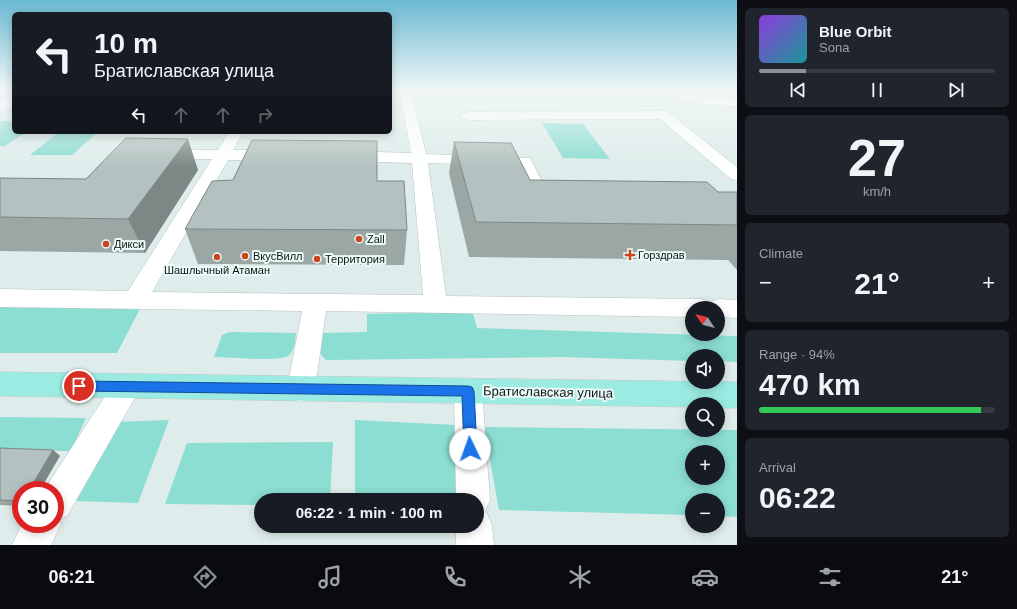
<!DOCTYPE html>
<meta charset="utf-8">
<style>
body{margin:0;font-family:Helvetica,sans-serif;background:#20242c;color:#f1f3f6;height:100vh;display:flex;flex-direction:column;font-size:15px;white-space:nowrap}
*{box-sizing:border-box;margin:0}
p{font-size:13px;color:#9ea1a6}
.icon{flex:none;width:22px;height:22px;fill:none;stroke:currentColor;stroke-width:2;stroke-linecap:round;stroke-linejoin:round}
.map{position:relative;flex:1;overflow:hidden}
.details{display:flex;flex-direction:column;gap:8px;padding:8px;background:#0d0f14;width:280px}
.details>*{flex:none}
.banner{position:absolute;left:12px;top:12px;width:380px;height:122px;border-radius:6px;box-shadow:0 2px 10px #0003;background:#171b24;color:#f1f3f6;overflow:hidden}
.needle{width:26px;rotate:305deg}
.controls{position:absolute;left:685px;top:301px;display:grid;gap:8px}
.controls a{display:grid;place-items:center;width:40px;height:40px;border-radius:50%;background:#171b24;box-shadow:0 2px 10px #0003;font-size:20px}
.speed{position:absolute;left:12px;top:481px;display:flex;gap:8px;font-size:20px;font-weight:700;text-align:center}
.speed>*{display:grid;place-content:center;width:52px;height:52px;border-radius:50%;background:#171b24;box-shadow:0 2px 10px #0003;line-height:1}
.speed .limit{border:6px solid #d22;background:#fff;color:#111}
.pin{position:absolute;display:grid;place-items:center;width:34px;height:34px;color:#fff;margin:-17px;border:2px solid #fff;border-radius:50%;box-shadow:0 1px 4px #0007}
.me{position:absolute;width:44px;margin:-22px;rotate:357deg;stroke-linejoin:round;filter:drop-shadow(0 0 3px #0008)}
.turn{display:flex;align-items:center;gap:14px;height:84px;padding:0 16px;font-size:18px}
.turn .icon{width:52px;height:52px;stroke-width:2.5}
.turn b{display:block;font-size:28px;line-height:34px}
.lanes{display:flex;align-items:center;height:38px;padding:0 16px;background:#0003;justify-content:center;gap:20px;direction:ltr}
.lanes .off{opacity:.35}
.big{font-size:30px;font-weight:700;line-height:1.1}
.details .card{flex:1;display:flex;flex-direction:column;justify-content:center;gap:6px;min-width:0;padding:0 14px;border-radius:6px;background:#20242c}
.details .dial{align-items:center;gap:0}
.dial b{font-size:52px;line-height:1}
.song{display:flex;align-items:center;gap:12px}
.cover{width:48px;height:48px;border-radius:6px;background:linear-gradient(135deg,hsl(270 70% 55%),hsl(180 70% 35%))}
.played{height:4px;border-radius:2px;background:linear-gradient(90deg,#8c9099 20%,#363941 20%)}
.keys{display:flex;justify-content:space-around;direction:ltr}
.heat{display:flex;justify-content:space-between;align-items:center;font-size:22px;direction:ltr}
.charge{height:6px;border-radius:3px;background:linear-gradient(90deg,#34c759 94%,#363941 0)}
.trip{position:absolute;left:254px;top:493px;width:230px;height:40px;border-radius:20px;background:#171b24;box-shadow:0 2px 10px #0003;font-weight:700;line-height:40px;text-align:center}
.menu{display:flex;height:64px;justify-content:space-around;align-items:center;background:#090b0e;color:#9ea1a6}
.menu .icon{width:28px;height:28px}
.menu .on{color:#8c9099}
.menu b{font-size:18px;color:#f1f3f6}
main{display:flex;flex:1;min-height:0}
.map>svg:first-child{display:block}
</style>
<main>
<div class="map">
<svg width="737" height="545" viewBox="0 0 737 545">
<rect width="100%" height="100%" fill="#deedeb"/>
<path fill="#8cddd2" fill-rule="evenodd" d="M3,121h11v11h12l-21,14h-5v-24z
M542,123l41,1 27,35 -47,-1z
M59,132h39l-26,23h-42z
M0,307l140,2 -23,44h-117z
M468,312l5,2 4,14 260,8v26l-19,-1v-5h-26v5l-131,-4 -235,3c-10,-9 -8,-15 -5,-27l46,-1v-18z
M229,332l67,1c-1,7 -1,18 -8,23 -9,6 -60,1 -74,1l8,-22z
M0,417l86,1 -15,33h-9l-62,-2z
M169,420l-31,83 -63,-2 42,-79z
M355,420l101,5 8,75h-109z
M484,427l253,3v87l-19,-1v-16h-26v15l-193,-5zM692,452h26v26h-26z
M333,442l-3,58h-69v5l-96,-1 22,-61z"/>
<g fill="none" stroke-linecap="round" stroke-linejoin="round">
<defs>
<path id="minor" d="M399,90h12l15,64 104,4 17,33 11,2 3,4 -3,4 -6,1 -18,-2 -16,-34 -90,-3 18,133 255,3 9,3 8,-3 19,1v18l-19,-1v-9h-26v9l-366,-6 -11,78 -4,9 -10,4 -10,-4 -4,-9 15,-78 -302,-4v-18l128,2 84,-132h-50l-5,-2 -3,-3 3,-3 5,-2 56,1 11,-18h14l-10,18h41l5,2 3,3 -3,3 -5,2h-46l-76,132 271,3 -11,-132 -66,-2 -5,-2 -3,-3 3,-3 5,-2 65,2z
M658,90h22l27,7 30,1v8l-30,-1 -47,-13z
M14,96v9l-14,7v-9z
M663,111l5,1 69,55v13l-6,-1 -71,-60 -192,1 -5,-1 -2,-3 2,-3 5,-1z
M127,374l10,4 4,9 -74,129 -8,4 2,4 -10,21h-39l10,-21h33v-34h-11l73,-112z
M468,378l10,4 4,9 8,109 -5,12 2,1 5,13 2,19h-38v-19h21v-26h-21l-2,-109 4,-9z"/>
<path id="major" d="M0,372l737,10v26h-19v-4h-26v3l-692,-11z"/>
</defs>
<use href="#minor" stroke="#b4c3c0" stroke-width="1"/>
<use href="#major" stroke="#c6c7c7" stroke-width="1"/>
<use href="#minor" fill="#fff" fill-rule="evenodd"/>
<use href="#major" fill="#9bebe2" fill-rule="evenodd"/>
</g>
<path fill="#9aa7a5" d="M454,142l76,38 188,12h19v78l-9,-10 -259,-3 -20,-84z
M198,170l-53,83 -145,-2v-73l86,1z
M377,181l30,49 -3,35 -206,-1 -13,-35z
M0,448l53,2 7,6 -39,34v16l-21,-1z"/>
<path fill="#7d8886" d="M188,139l10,31 -53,83 -17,-34z
M53,450l7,6 -20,34h-11z"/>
<path fill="#b3c2c0" stroke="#7d8886" d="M126,138l62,1 -60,80 -128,-2v-39l86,1z
M252,140l125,1v40h27l3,49 -222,-1 27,-48 21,-1z
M454,142l57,1 19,37 177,2 11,10h19v33l-261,-3z
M0,448l53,2 -24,40h-8v11l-21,-1z"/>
<linearGradient id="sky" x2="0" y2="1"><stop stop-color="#6cb9d3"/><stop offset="0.54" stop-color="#f0f7f6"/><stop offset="1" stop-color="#f0f7f6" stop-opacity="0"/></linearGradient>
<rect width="737" height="167" fill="url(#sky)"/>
<path fill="#1a73e8" stroke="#114b97" d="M79,381l389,5 4,1 2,4 3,58 -2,4 -5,2 -4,-2 -2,-4 -2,-53 -383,-5 -4,-1 -1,-4 1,-4z"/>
<g fill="#cc431f" stroke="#ebfbf8" stroke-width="1.5">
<circle cx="359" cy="239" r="4"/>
<circle cx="106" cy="244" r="4"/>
<path d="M628 249h4v4h4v4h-4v4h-4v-4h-4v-4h4z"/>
<circle cx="245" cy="256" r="4"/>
<circle cx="217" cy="257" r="4"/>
<circle cx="317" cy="259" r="4"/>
</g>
<g text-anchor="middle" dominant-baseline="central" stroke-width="4" stroke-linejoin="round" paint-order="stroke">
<g font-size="11" fill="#101515" stroke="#ebfbf8" text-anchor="start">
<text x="367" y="239">Zall</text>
<text x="114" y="244">Дикси</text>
<text x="638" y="255">Горздрав</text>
<text x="253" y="256">ВкусВилл</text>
<text x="325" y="259">Территория</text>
<text x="217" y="270" text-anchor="middle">Шашлычный Атаман</text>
</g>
<g font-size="13" fill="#101515" stroke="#ebfbf8">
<text transform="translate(548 392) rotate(1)">Братиславская улица</text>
</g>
</g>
</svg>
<div class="controls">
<a><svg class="needle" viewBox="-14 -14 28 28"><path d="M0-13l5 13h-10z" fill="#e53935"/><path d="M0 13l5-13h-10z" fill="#9ea1a6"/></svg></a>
<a><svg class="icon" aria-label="sound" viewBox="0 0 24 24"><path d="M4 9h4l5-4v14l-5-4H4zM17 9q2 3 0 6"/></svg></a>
<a><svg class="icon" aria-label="search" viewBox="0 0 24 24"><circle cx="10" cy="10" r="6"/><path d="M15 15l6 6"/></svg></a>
<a>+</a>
<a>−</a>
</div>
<div class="speed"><div class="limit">30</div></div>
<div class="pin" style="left:79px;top:386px;background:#d93025"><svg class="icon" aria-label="arrive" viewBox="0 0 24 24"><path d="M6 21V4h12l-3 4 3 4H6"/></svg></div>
<svg class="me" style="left:470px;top:449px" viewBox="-20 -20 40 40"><circle r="19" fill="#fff"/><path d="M0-13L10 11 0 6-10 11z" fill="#1a73e8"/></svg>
<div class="trip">06:22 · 1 min · 100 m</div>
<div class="banner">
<div class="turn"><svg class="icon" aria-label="left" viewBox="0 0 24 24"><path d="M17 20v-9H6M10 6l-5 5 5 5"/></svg><div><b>10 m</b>Братиславская улица</div></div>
<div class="lanes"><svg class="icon" aria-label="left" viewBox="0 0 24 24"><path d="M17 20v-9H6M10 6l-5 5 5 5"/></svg><svg class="icon off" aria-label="ahead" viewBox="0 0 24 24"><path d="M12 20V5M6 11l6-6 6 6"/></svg><svg class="icon off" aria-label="ahead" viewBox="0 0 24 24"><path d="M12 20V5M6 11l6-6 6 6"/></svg><svg class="icon off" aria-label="right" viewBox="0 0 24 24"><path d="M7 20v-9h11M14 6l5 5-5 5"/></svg></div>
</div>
</div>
<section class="details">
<div class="card">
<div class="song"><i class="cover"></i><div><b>Blue Orbit</b><p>Sona</p></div></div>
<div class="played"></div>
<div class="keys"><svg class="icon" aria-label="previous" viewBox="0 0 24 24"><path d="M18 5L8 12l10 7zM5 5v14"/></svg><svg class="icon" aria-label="pause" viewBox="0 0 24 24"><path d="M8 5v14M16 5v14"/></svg><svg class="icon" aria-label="next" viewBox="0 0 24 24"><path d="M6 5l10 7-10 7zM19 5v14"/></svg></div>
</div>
<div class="card dial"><b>27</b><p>km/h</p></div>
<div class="card"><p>Climate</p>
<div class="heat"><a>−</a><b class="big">21°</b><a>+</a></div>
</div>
<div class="card"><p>Range · 94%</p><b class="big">470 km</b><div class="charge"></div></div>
<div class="card"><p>Arrival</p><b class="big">06:22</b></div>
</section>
</main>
<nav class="menu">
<b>06:21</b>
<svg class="icon on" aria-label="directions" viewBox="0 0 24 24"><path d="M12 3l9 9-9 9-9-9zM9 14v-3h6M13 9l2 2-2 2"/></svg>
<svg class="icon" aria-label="music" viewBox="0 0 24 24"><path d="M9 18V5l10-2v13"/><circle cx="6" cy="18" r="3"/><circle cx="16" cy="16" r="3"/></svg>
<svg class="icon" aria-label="phone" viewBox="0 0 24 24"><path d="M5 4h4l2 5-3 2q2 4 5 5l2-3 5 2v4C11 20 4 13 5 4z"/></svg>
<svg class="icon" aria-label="climate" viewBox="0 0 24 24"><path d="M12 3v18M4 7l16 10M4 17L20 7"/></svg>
<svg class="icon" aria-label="car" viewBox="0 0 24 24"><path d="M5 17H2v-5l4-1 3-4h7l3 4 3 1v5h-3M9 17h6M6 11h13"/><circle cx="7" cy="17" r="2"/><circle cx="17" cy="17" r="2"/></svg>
<svg class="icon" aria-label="filters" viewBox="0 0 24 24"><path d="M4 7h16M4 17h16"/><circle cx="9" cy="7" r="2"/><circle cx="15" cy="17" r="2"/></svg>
<b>21°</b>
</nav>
